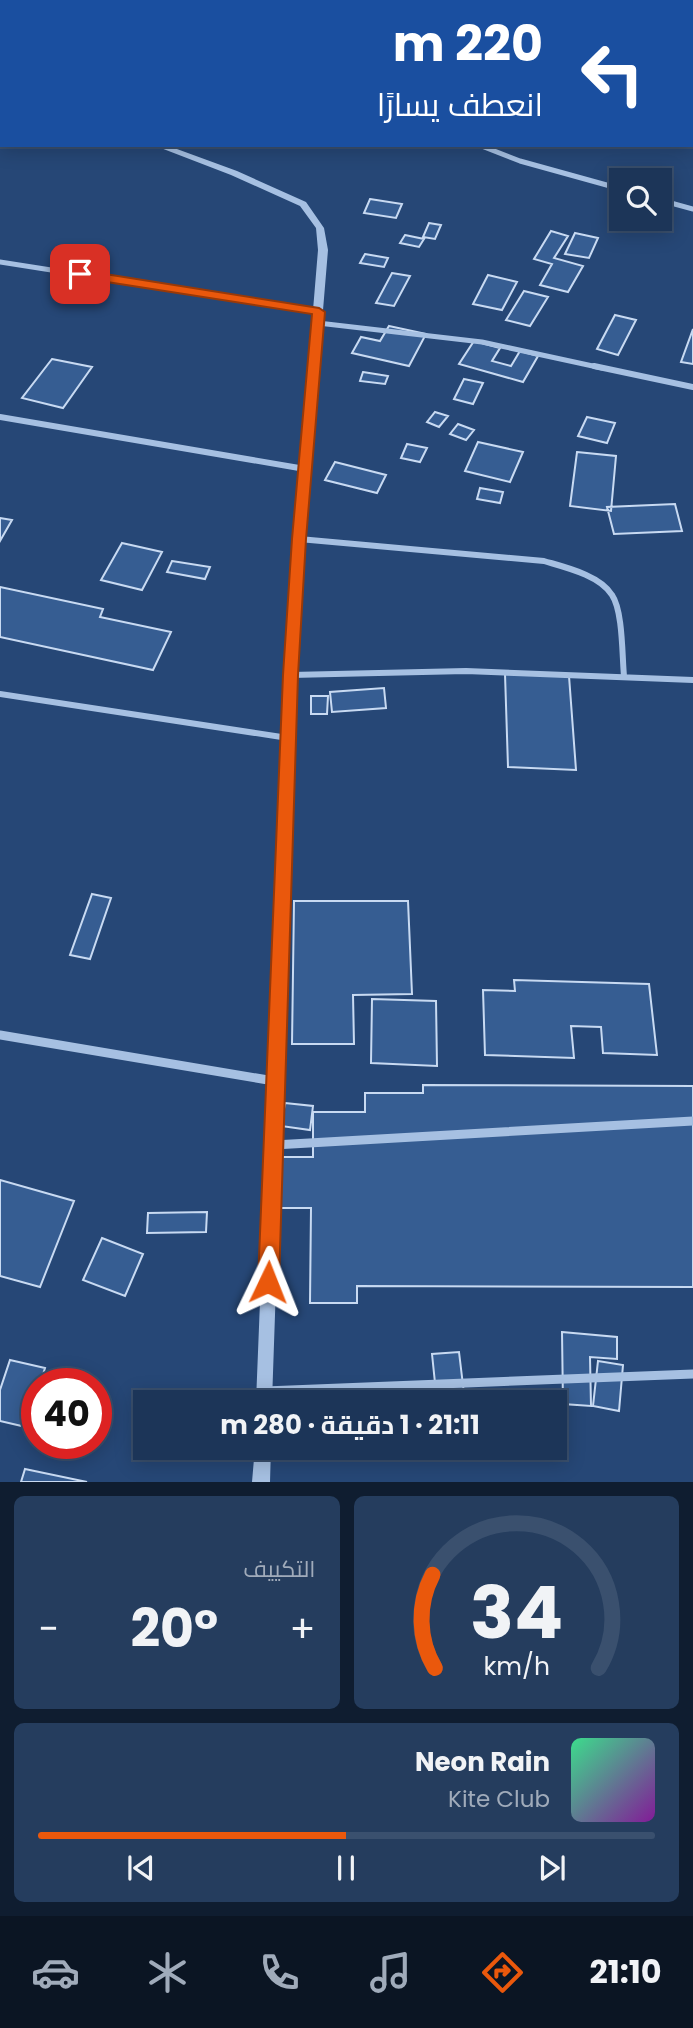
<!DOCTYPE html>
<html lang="ar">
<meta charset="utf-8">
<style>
body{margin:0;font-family:Poppins,Cairo,sans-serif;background:#253d5e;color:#f1f3f6;direction:rtl;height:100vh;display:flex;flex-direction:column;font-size:26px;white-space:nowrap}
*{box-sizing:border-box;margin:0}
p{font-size:23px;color:#a0abba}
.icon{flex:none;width:38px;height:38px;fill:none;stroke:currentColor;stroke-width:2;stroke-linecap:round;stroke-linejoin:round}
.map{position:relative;height:1482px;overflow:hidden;direction:ltr}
.side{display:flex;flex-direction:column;gap:14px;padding:14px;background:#0f1d30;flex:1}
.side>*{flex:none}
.guide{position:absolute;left:0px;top:0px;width:693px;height:147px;box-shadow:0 4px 18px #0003,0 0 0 2px #3a506e;direction:rtl;background:#1a4fa0;color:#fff;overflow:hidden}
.fabs{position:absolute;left:609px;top:168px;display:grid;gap:14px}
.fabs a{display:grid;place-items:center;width:63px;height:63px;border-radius:0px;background:#1c3558;box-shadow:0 4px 18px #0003,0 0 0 2px #3a506e;font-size:35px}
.speed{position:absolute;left:21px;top:1368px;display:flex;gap:14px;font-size:35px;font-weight:700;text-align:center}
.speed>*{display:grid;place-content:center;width:91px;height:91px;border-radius:50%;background:#1c3558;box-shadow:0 4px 18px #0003,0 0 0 2px #3a506e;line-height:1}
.speed .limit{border:10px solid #d22;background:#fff;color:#111}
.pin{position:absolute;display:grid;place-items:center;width:60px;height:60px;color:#fff;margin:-30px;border-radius:14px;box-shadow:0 4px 10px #0006}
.me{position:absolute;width:77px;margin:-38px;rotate:2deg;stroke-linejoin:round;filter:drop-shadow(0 0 5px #0008)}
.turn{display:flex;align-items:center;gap:24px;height:147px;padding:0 35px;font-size:32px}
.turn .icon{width:91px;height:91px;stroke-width:2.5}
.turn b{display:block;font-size:49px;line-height:60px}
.big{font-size:52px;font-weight:700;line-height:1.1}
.side .tile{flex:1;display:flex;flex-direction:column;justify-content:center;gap:10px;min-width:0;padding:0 24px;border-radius:10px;background:#253d5e}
.side .dial{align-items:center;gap:0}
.dial svg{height:182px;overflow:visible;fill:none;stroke:#3a506e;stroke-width:7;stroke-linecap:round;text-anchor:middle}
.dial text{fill:#f1f3f6;stroke:none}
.song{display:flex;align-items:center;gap:21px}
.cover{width:84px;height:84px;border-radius:10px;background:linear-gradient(135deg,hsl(150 70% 55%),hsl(290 70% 35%))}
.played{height:7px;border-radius:4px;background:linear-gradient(90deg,#ea580c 50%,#3a506e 50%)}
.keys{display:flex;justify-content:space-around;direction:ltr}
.heat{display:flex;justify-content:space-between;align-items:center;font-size:38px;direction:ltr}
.side .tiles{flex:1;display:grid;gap:14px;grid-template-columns:1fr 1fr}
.tile:last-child{grid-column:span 2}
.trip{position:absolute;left:133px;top:1390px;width:434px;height:70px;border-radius:0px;background:#1c3558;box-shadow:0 4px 18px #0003,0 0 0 2px #3a506e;font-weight:700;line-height:70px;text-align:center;direction:rtl}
.tab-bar{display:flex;height:112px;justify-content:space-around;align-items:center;background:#0b1523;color:#a0abba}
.tab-bar .icon{width:49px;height:49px}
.tab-bar .on{color:#ea580c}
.tab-bar b{font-size:32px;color:#f1f3f6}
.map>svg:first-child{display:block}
</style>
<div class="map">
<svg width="693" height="1482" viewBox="0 0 693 1482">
<rect width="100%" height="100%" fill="#264776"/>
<path fill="#30588d" d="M423,0h270v115l-2,-113z"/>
<path fill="#365d92" stroke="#c8daf2" stroke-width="2" d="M370,199l32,5 -6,14 -32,-5z
M429,223l12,2 -6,14 -12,-2z
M551,231l17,5 -14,22 29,8 -15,26 -28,-7 12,-21 -18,-5z
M575,233l23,5 -9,20 -24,-4z
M405,235l19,4 -5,8 -19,-4z
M365,254l23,4 -4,9 -24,-4z
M392,273l18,3 -16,30 -18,-3z
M488,275l29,7 -15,28 -29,-6z
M524,291l24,6 -18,29 -24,-6z
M615,315l21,5 -18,35 -21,-6z
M389,326l37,8 -17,32 -57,-13 9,-16 19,4z
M693,329v35l-12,-2z
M474,341l26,7 -8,13 19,5 9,-15 18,5 -15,26 -64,-18z
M52,359l40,8 -29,41 -41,-10z
M363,372l25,4 -3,8 -25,-3z
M464,379l19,4 -10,21 -19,-5z
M435,412l13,4 -9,11 -12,-5z
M587,417l28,6 -8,20 -29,-7z
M458,424l16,6 -8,10 -16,-6z
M478,442l45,10 -13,30 -45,-11z
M407,444l20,4 -7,14 -19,-4z
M577,452l39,4 -5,55 -41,-5z
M335,462l51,13 -9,18 -52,-13z
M480,488l23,4 -3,11 -23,-4z
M675,504l7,27 -68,3 -7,-27z
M0,518l12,2 -12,21z
M122,543l40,9 -20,38 -41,-10z
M172,561l38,6 -5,12 -38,-7z
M0,587l103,22 -3,8 71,15 -18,38 -153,-33z
M505,674l64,2 7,94 -68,-3z
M384,688l2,20 -54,4 -2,-20z
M311,696h17l-1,18h-16z
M92,894l19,4 -21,61 -20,-4z
M294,901h114l4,93 -59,1 1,49h-62z
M514,980l135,4 8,71 -54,-2 -2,-26 -30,-1 3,32 -89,-3 -2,-65 32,1z
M372,999l64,2 1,65 -66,-3z
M423,1085l270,1v201l-336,-1v17h-47l1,-95h-34l1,-51h35v-45h52v-19h58z
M285,1103l28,3 -3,24 -29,-4z
M0,1180l74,21 -34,86 -40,-11z
M207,1212l-1,20 -59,1 1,-20z
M102,1238l41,16 -18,42 -42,-16z
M562,1332l55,5v22l-27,-2 1,49 -28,-2z
M459,1352l6,50h-28l-5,-48z
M10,1360l35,8 -5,16h-3v10l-11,33 -26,-6v-31z
M598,1361l25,4 -4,46 -26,-5z
M25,1469l62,13h-66z"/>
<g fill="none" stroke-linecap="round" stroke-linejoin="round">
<path stroke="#a6c0e2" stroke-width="5" d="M222,0l5,2
M479,145l41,16 101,28
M660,200l33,9
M0,262l319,50
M318,323l164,19 120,26"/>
<path stroke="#a6c0e2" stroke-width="6" d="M594,366l99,21
M0,417l305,52
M299,539l245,22c20,6 56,14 68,34 11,16 10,61 12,81
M291,675l175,-4 227,9
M0,694l288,44"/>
<path stroke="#a6c0e2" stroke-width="9" d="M0,1035l274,46
M274,1145l419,-24
M265,1391l428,-17"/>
<path fill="#a6c0e2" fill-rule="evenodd" d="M0,82h2v5h-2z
M153,145h13l71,26 69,31 18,26 4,22 -24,289 -7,136 -25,727h-16l29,-727 9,-136 24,-289 -2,-22 -16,-22 -69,-31z
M255,1447h16l-1,35h-18z"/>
</g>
<path fill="#ea580c" stroke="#983908" stroke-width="2" d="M80,270l239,38 6,4 -19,227 -8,136 -19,607 -3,7 -8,3 -7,-3 -3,-7 25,-607 9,-136 20,-225 -237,-37 -1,-3z"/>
</svg>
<div class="fabs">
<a><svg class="icon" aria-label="search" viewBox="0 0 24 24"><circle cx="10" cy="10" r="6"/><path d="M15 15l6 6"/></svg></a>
</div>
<div class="speed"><div class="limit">40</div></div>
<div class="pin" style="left:80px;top:274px;background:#d93025"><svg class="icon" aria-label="arrive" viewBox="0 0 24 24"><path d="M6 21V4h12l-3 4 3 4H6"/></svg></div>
<svg class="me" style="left:268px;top:1282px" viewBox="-20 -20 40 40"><path d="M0-17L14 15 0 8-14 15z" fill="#ea580c" stroke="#fff" stroke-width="4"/></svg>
<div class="trip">21:11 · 1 دقيقة · 280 m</div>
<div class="guide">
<div class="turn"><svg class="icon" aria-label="left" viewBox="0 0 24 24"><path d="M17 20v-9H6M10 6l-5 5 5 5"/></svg><div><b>220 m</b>انعطف يسارًا</div></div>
</div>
</div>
<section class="side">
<div class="tiles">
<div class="tile dial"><svg viewBox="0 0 100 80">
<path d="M14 69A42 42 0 1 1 86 69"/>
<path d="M14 69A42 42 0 0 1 13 28" stroke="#ea580c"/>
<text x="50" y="56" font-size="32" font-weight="700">34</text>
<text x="50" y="72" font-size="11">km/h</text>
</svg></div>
<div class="tile"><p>التكييف</p>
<div class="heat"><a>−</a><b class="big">20°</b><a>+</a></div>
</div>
<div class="tile">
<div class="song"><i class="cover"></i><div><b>Neon Rain</b><p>Kite Club</p></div></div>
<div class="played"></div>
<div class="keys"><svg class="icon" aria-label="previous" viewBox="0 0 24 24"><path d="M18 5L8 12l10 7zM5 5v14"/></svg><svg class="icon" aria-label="pause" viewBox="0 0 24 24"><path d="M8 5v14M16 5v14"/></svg><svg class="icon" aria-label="next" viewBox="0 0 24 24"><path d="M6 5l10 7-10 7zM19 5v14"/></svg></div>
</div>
</div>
</section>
<nav class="tab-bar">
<b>21:10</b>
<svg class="icon on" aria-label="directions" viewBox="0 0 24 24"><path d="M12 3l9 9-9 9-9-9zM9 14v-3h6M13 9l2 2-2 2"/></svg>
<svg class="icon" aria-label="music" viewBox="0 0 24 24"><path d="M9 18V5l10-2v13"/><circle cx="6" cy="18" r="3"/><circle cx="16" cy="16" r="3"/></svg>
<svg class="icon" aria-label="phone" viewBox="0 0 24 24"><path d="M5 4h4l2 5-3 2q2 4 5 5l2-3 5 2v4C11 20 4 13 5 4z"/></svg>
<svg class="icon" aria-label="climate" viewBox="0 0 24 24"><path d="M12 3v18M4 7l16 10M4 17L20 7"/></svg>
<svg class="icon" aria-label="car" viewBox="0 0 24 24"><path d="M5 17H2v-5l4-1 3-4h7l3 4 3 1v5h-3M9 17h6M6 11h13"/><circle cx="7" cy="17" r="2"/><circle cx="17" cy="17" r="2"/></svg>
</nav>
